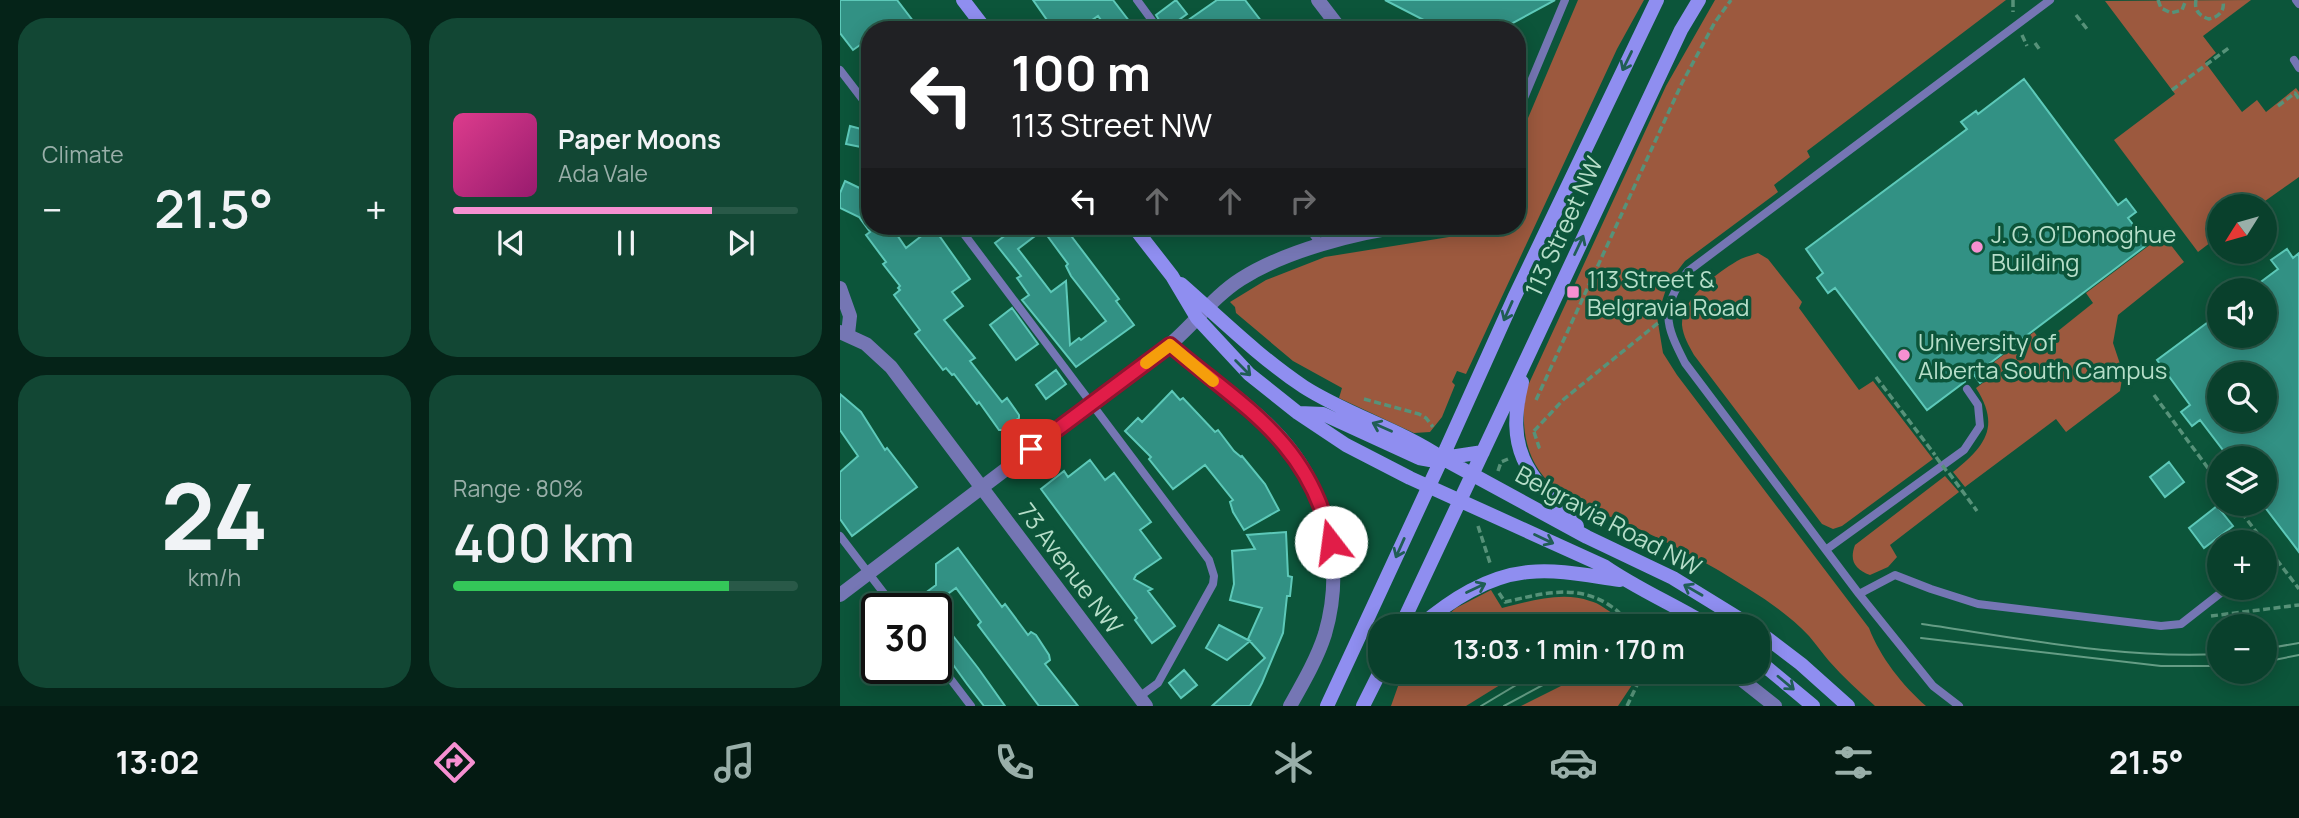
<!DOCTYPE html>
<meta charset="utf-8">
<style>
body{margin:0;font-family:Manrope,sans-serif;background:#124734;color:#f1f3f6;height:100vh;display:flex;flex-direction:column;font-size:26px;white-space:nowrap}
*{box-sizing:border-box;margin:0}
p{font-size:23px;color:#99afa9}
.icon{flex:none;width:38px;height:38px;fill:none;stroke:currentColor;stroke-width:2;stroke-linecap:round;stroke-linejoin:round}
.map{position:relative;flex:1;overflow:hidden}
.side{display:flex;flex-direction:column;gap:18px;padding:18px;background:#052318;width:840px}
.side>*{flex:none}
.top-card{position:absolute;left:21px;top:21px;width:665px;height:214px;border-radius:28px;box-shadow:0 4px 18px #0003,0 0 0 2px #295948;background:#202124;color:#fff;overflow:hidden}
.needle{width:46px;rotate:233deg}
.tools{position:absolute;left:1367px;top:194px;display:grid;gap:14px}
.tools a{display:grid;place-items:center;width:70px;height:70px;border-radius:50%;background:#09402c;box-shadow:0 4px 18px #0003,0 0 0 2px #295948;font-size:35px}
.speed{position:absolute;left:21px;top:593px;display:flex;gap:14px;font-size:35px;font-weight:700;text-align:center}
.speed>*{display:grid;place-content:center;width:91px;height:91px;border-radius:50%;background:#09402c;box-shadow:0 4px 18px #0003,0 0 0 2px #295948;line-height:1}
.speed .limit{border:4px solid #111;border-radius:10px;background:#fff;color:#111}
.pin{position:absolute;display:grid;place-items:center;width:60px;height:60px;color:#fff;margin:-30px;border-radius:14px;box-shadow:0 4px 10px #0006}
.me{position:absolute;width:77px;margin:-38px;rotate:345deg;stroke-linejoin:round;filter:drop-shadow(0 0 5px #0008)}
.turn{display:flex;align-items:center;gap:24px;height:147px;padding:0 35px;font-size:32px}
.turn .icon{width:91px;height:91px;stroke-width:2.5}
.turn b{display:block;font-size:49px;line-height:60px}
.lanes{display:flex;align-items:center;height:66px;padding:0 35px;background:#0003;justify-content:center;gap:35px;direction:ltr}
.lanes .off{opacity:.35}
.big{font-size:52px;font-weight:600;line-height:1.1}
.side .tile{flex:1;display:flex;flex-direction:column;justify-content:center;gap:10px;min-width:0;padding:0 24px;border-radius:28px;background:#124734}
.side .dial{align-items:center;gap:0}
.dial b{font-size:91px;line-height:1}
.song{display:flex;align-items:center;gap:21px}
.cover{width:84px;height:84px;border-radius:10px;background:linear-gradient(135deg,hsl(330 70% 55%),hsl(320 70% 35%))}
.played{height:7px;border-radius:4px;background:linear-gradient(90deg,#f690d1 75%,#295948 75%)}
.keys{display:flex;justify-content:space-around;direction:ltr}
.heat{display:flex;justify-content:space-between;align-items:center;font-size:38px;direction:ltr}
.charge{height:10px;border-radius:5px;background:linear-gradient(90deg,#34c759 80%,#295948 0)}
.side .tiles{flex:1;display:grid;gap:18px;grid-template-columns:repeat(2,1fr)}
.trip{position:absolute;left:528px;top:614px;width:402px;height:70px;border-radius:28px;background:#09402c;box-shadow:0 4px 18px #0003,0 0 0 2px #295948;font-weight:600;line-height:70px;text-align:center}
.tab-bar{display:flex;height:112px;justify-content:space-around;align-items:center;background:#041a12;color:#99afa9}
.tab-bar .icon{width:49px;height:49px}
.tab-bar .current{color:#f690d1}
.tab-bar b{font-size:32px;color:#f1f3f6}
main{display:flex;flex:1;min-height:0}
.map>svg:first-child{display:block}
</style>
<main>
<section class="side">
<div class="tiles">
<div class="tile"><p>Climate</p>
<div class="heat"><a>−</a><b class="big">21.5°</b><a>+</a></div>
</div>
<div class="tile">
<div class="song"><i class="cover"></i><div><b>Paper Moons</b><p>Ada Vale</p></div></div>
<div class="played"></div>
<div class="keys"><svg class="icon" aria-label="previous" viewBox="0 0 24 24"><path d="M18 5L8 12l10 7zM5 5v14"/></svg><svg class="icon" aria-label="pause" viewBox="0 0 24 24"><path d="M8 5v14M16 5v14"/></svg><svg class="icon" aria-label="next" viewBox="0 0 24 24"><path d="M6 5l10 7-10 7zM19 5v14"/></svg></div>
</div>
<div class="tile dial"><b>24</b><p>km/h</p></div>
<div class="tile"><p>Range · 80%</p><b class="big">400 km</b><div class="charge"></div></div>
</div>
</section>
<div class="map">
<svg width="1459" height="706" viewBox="0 0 1459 706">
<rect width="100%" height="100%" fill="#0c553a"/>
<path fill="#9c593e" d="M738,0h66l-27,49 -151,325 -9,-3 -5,11 3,3 -13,32 -12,15 -16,1 -75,-35 3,-10 -49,-27 -57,-48 -1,-6 -5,-5 36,-22 59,-23 155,-25 3,-6h34v-82z
M875,0h291l-199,151 3,6 -36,28 4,7 -93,69 -17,22 -11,34 6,36 14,22 192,253c11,29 34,58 57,78h-51c-16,-15 -32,-29 -46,-45 -7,-8 -13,-17 -20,-25 -25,-27 -60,-47 -91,-66 -26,-15 -53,-29 -81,-42 -30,-14 -70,-24 -93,-51 -21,-26 -22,-54 -19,-85l141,-306z
M1411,0l-48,36 13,17 -11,9 37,50 15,-12 9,12 30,-24 3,4v85l-41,29h-39v30l-21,16 -84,-112 61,-46 -70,-93z
M1323,235l21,27 -66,53 -5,28 10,30 -3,18 -54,41 -10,-13 -91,68 -12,-15c32,-26 48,-45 23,-84l24,-18 -6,-8 40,-30 9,11 50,-40 -7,-10z
M918,253l10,6 34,43 -3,6 60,82 14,-9 60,78 -91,67 -9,3 -11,-5 -128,-169c-5,-9 -11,-19 -12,-30 -1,-26 35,-52 55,-64 6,-4 14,-5 21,-8z
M1105,476l14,16 -69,53 7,12 -9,10 -18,8c-15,-6 -21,-14 -15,-30z
M651,590l11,18c27,-7 61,-17 88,-7 9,2 17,9 25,14l2,11h-182l21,-18z
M563,672h118l-55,34h-75z
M749,672h42l1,13 -14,21h-97z"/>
<path fill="#329184" stroke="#5dc9b9" stroke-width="2" fill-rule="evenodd" d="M0,0h57l23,30h-50v8l-17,12 -13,-17z
M193,0h80l23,30h-28l-10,-14 -20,14h-24z
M336,0l11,14 -22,16 -9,-15z
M377,0h28l23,30h-94z
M545,0h170l-55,30h-57z
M1184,79l94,126 8,-6 10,13 -8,6 20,26 -163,123 7,8 -12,8 -6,-8 -47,35 -92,-122 -7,5 -11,-15 6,-5 -17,-24 161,-120 -6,-7 15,-11 2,3z
M10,126l15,4 -4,17 -15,-3z
M5,181l25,12v33h21l15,22 27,-21 37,52 -18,13 11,14 -19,14 31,38 -5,3 32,41 5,-4 12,17v3l-17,12h-3l-20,-28 -2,2 -23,-30 -2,1 -6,-7 -3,2 -28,-36 5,-4 -26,-35 6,-5 -2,-2 2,-2 -17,-22 3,-2 -20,-27 4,-3 -11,-15 -19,-9v-15z
M178,226h50l7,9 -3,2 47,62 -3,2 18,24 -58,42 -54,-67 7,-5 -12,-17 4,-2 -26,-33zM203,230l25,34 -2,2 5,10 35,45 -25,19 -2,-2 -9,7 -4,-64 -15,11 -33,-43z
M1447,249l6,9 6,-5v299l-35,-46v-48h-35l-29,-38 -8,6 -11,-14 9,-7 -33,-45 62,-46v22h45v-46h-14l28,-21 -7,-9zM1379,374h45v46h-45z
M172,308l26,36 -22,16 -26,-35z
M216,370l10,14 -20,15 -10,-14z
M332,391l8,9 3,-2 32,34 3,-2 16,21 7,6 1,-1 23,28 14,26 -35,20 -11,-18 -3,-10 3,-2 -28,-35 -32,24 -24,-30 2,-2 -26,-26 13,-13 4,4z
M0,394l21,18 24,38 2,-2 30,39 -65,49 -12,-17v-47l18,-16 -18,-26z
M250,460l15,20 9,-7 37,49 -11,8 21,28 -25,17 -2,4 18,10 -4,2 27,35 -23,17 -17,-23 2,-2 -96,-129 23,-18 4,6z
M1329,462l15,20 -19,15 -15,-20z
M1377,506l16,20 -29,22 -15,-20z
M446,532l2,44 4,1 -2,19h-3l-4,37 -21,50 -12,23h-38l53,-48 -17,-19 14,-31 -32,-8 4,-16 -2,-33 23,-2 -8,-14z
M118,548l44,59 3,-3 23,31 3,-3 5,3 13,20 1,5 -5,4 33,42h-39l-61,-81 3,-3 -25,-34 -29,21h-4l-7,-9 20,-15v-21z
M96,614l42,54 27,38h-21l-17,-22 -31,-43z
M379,625l31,16 -23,19 -21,-12z
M344,670l13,15 -16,13 -12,-15z"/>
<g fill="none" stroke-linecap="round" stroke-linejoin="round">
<path stroke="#579279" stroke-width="3.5" stroke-dasharray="7 3.5" stroke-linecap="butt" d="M1173,0v12
M1318,0l3,8 10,5 11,-3 4,-10
M1356,0c-2,10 3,16 13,19 10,-2 16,-8 14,-19
M1236,15l11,14
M1182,35l5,11
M1195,43l5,7
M1332,90l58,-43
M1438,106l17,-13 4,6
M1036,377l59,78
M1314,395l65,88
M524,399l55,15 7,4 7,9
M696,400l146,-317 33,-61 16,-22
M694,431l30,-32 94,-76
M694,432l5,15 -4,2
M658,471l3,-9 7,-3
M1109,473l28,38
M1395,504l29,38
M638,526l13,40
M1424,543l35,46
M659,593l6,9c35,-8 69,-18 101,1 11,7 17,11 21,23
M1371,616l88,-11
M787,706l10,-21 1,-13"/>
<path stroke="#7576b4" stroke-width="8" d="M297,0l22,30
M1456,0l3,4
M1454,60l5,8
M0,70l30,39
M677,115l48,-115
M118,226l251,334 5,16 -1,8 -55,99 -19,14
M467,226l14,19
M0,536l56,73
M987,549l137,-99 16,-24 -2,-21 -11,-16
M1019,594l36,-19 36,14 47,15 183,22 20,-2 46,-36
M96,660l35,46
M1119,706l-26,-20 -74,-92 -174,-231c-20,-39 -25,-53 2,-91l363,-272"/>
<path stroke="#7576b4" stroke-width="14" d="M478,0l23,30
M0,288l10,28 -2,18
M0,332l26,12 25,23 255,339
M330,345c36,30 80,58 111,93 47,53 64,128 44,196 -8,25 -22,49 -35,72
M0,595c107,-82 215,-163 323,-245 28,-21 48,-52 78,-71 44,-28 116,-47 167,-53
M808,625l3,1
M892,672l43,34"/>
<path stroke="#8f8ef0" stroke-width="14" d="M123,0l23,30
M293,226l39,50 25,42 52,56 49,39 48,32 64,33 194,88c33,23 71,39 105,60
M341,284c40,35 78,73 123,103 44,28 95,42 138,71l145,79 86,41 78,48
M682,382c-18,73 8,94 55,144
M459,413l24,1 96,44 11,2 53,-8
M561,626l280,-596 18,-30
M580,626c31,-26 67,-50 109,-54 30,-3 61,4 91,8
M919,632l42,32 47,42
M919,661l54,45
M487,706l115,-248 72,-160 143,-298
M523,706l18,-36"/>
<path stroke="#659d85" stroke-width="2" d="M1082,624c98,14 199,35 297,30
M1081,638l240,28h58
M1424,649l35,-6
M1424,662l35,-7
M641,706l57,-34
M664,706l63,-34"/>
<path stroke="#579279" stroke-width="3.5" stroke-dasharray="7 3.5" stroke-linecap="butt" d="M1096,457l12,16"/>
</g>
<defs><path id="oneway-shaft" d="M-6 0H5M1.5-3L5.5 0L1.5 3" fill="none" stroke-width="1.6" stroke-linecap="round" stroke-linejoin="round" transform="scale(1.75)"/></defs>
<g stroke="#205e55">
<use href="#oneway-shaft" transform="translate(787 61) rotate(116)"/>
<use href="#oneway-shaft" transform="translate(739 245) rotate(-65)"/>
<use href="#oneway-shaft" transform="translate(668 311) rotate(114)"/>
<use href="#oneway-shaft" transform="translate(403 368) rotate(45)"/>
<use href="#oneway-shaft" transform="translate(542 427) rotate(-156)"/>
<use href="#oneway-shaft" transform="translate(704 539) rotate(25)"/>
<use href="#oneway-shaft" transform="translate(560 548) rotate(114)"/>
<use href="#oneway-shaft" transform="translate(636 588) rotate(-25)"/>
<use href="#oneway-shaft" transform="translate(853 590) rotate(-150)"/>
<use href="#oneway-shaft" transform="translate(946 683) rotate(40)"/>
</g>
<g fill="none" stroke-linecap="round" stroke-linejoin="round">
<defs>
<path id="route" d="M191,449l139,-104c72,61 140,97 161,197"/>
</defs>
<use href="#route" stroke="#92132f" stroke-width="18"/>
<use href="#route" stroke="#e11d48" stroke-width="12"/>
<path stroke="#f59e0b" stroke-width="12" d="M306,363l24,-18 43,36"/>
</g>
<g fill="#f690d1" stroke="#0c553a" stroke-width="2.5">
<circle cx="1137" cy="247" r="7"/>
<rect x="726" y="285" width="14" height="14" rx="3.5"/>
<circle cx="1064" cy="355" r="7"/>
</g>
<g text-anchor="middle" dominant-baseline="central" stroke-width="7" stroke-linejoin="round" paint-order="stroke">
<g font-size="24" fill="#b6dec9" stroke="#0c553a">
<text transform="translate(723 226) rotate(-65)">113 Street NW</text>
<text transform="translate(769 520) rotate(28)">Belgravia Road NW</text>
<text transform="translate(231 568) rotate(53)">73 Avenue NW</text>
</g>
<g font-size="24" fill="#b6dec9" stroke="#0c553a" text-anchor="start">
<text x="1151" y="233">J. G. O'Donoghue<tspan x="1151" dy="28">Building</tspan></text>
<text x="747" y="278">113 Street &amp;<tspan x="747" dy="28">Belgravia Road</tspan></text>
<text x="1078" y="341">University of<tspan x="1078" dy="28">Alberta South Campus</tspan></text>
</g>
</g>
</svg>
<div class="tools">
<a><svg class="needle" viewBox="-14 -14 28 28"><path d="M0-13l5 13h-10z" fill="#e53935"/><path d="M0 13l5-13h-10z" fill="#99afa9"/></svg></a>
<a><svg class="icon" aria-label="sound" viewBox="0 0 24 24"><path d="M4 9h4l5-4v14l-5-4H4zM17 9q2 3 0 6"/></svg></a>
<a><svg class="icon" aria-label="search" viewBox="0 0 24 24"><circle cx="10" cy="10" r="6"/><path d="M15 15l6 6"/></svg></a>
<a><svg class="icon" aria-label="layers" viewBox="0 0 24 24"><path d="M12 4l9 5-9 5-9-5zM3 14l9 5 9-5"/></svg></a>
<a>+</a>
<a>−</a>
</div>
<div class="speed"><div class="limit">30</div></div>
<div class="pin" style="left:191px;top:449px;background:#d93025"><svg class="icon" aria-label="arrive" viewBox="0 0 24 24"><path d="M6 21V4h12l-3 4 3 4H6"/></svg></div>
<svg class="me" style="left:491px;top:542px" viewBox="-20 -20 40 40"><circle r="19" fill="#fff"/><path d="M0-13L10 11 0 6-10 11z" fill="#e11d48"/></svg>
<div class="trip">13:03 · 1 min · 170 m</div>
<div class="top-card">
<div class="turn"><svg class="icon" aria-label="left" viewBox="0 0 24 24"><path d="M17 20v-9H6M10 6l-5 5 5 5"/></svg><div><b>100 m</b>113 Street NW</div></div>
<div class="lanes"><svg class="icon" aria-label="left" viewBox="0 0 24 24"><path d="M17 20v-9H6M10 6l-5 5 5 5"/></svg><svg class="icon off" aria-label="ahead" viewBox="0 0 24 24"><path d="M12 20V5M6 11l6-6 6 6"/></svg><svg class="icon off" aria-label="ahead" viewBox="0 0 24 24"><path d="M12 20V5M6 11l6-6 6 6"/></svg><svg class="icon off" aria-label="right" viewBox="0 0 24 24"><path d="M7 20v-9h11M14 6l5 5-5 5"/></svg></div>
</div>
</div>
</main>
<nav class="tab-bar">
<b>13:02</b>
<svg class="icon current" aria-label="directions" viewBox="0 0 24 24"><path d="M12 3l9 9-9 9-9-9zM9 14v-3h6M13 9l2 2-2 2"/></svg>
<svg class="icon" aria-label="music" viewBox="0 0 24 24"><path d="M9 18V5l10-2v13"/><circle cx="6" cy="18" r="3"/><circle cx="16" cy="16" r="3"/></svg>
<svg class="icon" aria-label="phone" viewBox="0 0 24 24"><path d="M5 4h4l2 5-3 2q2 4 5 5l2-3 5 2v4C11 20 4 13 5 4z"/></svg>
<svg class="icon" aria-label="climate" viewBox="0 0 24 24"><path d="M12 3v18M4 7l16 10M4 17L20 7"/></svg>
<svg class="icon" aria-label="car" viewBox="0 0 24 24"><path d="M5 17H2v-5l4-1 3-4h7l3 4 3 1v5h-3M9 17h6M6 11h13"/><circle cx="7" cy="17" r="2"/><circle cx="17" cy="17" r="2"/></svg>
<svg class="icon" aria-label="filters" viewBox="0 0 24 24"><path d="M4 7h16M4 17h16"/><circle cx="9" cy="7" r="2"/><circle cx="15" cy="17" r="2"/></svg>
<b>21.5°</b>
</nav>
